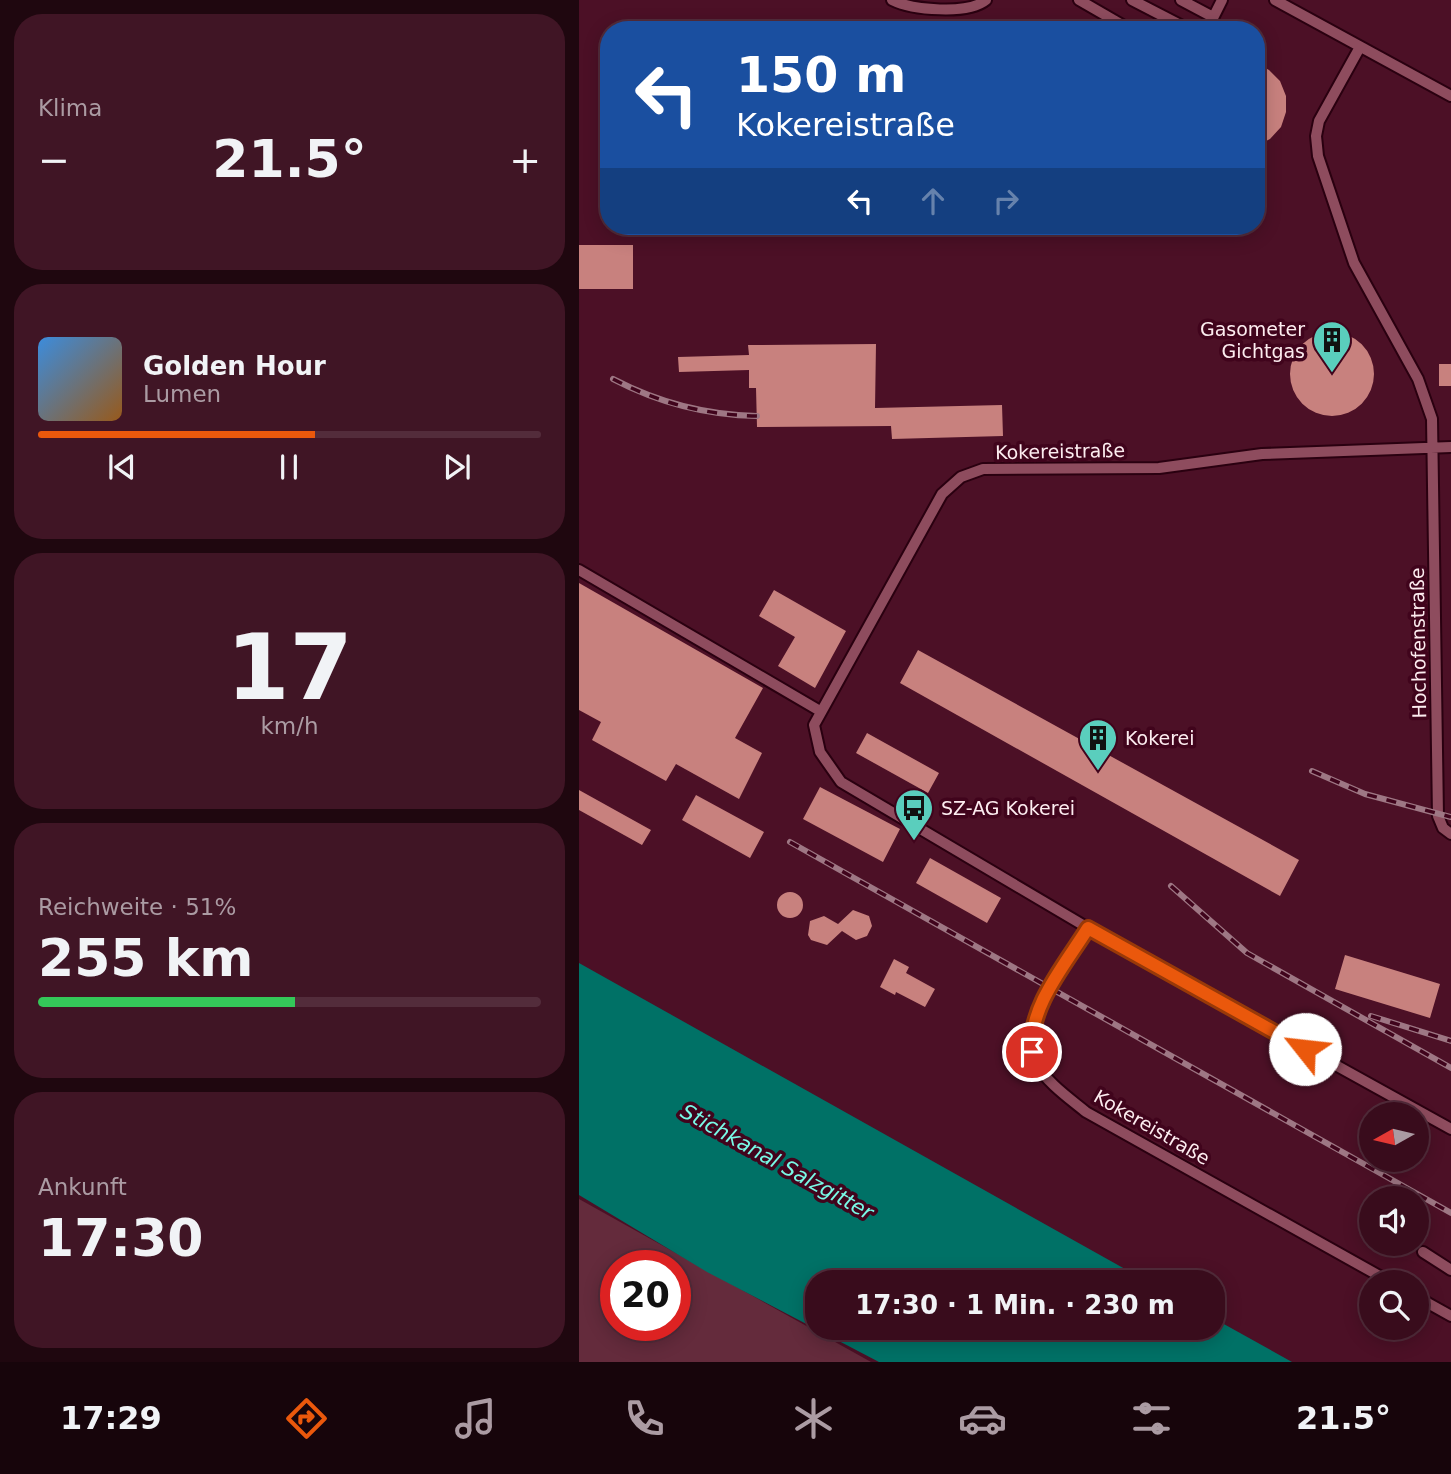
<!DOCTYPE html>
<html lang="de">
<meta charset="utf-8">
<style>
body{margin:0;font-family:"DejaVu Sans",sans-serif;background:#401525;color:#f1f3f6;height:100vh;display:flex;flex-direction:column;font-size:26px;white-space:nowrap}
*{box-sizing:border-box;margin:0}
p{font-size:23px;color:#ab9ba3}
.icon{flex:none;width:38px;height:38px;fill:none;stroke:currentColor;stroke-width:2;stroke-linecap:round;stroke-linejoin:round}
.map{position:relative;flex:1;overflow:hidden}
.panel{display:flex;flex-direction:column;gap:14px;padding:14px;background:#1f070f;width:579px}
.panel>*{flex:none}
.banner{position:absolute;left:21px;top:21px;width:665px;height:214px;border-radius:28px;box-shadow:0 4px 18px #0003,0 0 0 2px #532c3b;background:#1a4fa0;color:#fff;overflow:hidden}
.needle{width:46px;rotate:262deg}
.fabs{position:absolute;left:780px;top:1102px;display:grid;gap:14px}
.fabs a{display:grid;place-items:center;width:70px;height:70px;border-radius:50%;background:#390c1c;box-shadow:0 4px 18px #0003,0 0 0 2px #532c3b;font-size:35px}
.speed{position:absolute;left:21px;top:1250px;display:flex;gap:14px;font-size:35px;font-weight:700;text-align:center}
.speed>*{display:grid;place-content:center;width:91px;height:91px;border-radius:50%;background:#390c1c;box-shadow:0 4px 18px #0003,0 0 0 2px #532c3b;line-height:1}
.speed .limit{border:10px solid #d22;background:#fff;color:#111}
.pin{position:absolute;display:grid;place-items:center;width:60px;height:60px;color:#fff;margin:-30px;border:4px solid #fff;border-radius:50%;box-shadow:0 2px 7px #0007}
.me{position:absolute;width:77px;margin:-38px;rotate:299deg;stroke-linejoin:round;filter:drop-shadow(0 0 5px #0008)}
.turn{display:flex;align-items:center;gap:24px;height:147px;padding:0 21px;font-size:32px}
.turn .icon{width:91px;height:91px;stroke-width:2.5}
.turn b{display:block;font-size:49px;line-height:60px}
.lanes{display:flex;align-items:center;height:66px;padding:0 21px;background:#0003;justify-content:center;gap:35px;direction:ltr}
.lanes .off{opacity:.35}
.big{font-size:52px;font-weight:700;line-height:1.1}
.panel .tile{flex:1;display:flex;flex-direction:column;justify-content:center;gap:10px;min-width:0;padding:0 24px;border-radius:28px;background:#401525}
.panel .dial{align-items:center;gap:0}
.dial b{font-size:91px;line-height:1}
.song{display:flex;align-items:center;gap:21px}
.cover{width:84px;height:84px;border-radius:10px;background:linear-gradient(135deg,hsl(210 70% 55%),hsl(30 70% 35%))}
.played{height:7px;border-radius:4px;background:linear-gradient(90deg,#ea580c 55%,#532c3b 55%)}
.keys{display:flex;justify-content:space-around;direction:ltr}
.heat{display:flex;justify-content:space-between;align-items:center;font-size:38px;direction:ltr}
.charge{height:10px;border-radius:5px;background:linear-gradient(90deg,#34c759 51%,#532c3b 0)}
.trip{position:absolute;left:226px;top:1270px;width:420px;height:70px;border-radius:28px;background:#390c1c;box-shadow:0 4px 18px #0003,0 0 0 2px #532c3b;font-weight:700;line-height:70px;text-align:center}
.dock{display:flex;height:112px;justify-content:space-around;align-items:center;background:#17050b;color:#ab9ba3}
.dock .icon{width:49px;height:49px}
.dock .current{color:#ea580c}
.dock b{font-size:32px;color:#f1f3f6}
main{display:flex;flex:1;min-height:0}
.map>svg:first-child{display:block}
</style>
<main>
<section class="panel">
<div class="tile"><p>Klima</p>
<div class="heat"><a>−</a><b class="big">21.5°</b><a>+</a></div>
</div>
<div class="tile">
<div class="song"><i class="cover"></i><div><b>Golden Hour</b><p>Lumen</p></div></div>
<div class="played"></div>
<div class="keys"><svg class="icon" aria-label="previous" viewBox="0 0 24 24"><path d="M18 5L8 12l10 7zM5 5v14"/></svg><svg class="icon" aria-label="pause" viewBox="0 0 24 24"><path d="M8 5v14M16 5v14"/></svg><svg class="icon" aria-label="next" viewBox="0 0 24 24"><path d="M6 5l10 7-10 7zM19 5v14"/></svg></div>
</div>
<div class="tile dial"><b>17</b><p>km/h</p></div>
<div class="tile"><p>Reichweite · 51%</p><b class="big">255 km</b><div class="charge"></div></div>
<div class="tile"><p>Ankunft</p><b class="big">17:30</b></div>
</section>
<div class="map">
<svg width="872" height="1362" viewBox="0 0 872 1362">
<rect width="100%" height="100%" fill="#4c1026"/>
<path fill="#642b3c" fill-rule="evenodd" d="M0,1199l292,163h-292zM37,1265h59v60h-59z"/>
<path fill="#007166" d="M0,963l571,320h-333v45h396v-10l79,44h-413l-172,-90 -128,-77z"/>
<path fill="#c8817e" d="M677,63l13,7 11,11 6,15v16l-5,15 -11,12 -14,7z
M0,245h54v44h-54z
M711 374a42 42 0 1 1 84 0a42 42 0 1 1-84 0Z
M297,344l-1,64 127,-3 1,31 -111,3 -1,-13 -134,1 -1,-39h-7v-18l-70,2 -1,-15 71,-2 -1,-10z
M860,364h12v22h-12z
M0,583l184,105 -28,50 27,15 -23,46 -63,-35 -10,17 -74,-41 9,-18 -22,-12z
M195,590l72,41 -31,57 -37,-22 17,-29 -36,-21z
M339,650l381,210 -19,36 -380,-213z
M288,733l72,40 -11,20 -72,-40z
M241,787l80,42 -17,33 -80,-43z
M0,790l72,40 -9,15 -63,-35z
M117,795l68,37 -14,26 -68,-38z
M351,858l71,40 -14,25 -71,-40z
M198 905a13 13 0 1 1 26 0a13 13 0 1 1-26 0Z
M274,910l16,6 3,10 -5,10 -11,4 -14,-9 -15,14 -16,-5 -3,-5 2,-14 14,-5 14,8z
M766,955l95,29 -10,34 -95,-29z
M315,959l15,8 -3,6 29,16 -10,18 -29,-15 -1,3 -15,-8z"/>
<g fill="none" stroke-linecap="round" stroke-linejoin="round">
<defs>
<path id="minor" d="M313,0c20,10 76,15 94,0
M500,0l52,30
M553,0l58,30
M602,0l32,17
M696,0l176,96
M628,30l15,-30
M781,47l-41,74 -3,15 2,20 36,107 64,116 14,40 6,397 5,12 8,6
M872,447l-189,7 -103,14 -176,1 -22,8 -19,17 -128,231 6,27 21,30 247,146 363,201
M0,570l241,141
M509,928c-21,34 -72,95 -52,135 11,20 33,35 50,49l306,171
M844,1252l28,18
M838,1297l34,19"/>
</defs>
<use href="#minor" stroke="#2a0010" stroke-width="14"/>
<use href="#minor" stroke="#8e4c5e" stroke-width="10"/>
<defs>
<path id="rail" d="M34,379c46,24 92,36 144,37
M733,771l53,23 86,23
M211,842l661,371
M592,886l76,67 204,115
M792,1016l80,25"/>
</defs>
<use href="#rail" stroke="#9e7784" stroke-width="6"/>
<use href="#rail" stroke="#40041c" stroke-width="3.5" stroke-dasharray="10" stroke-linecap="butt"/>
</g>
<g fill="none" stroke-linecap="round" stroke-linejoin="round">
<defs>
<path id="route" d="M453,1052c-4,-45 33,-87 56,-124l217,121"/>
</defs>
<use href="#route" stroke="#983908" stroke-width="18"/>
<use href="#route" stroke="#ea580c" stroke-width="12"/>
</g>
<defs>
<symbol id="building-pin" viewBox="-11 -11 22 30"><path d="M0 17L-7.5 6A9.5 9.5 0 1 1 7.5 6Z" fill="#5acebd" stroke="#40041c"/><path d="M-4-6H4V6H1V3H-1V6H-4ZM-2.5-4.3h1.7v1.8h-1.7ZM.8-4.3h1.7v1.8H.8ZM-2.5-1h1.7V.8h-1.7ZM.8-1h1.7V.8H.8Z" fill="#111"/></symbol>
<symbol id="bus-pin" viewBox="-11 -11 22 30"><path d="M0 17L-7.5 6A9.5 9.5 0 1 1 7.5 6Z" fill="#5acebd" stroke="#40041c"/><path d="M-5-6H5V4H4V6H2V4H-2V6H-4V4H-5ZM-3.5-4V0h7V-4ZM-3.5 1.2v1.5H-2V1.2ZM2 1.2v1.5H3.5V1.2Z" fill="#111"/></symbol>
</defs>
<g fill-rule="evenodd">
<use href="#building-pin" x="731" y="318" width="44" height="60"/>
<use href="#building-pin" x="497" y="716" width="44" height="60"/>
<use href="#bus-pin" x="313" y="786" width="44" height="60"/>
</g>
<g text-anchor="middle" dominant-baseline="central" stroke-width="7" stroke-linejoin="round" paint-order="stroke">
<g font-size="19" fill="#fcecef" stroke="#40041c" text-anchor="start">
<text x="726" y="329" text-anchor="end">Gasometer<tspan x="726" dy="22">Gichtgas</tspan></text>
<text x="546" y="738">Kokerei</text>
<text x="362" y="808">SZ-AG Kokerei</text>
</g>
<g font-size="19" fill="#fcecef" stroke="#40041c">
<text transform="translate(481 451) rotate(-1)">Kokereistraße</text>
<text transform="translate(839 643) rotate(-91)">Hochofenstraße</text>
<text transform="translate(573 1127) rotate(30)">Kokereistraße</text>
</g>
<g font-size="21" font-style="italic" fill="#79fae7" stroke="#40041c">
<text transform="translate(198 1162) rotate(29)">Stichkanal Salzgitter</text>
</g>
</g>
</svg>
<div class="fabs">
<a><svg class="needle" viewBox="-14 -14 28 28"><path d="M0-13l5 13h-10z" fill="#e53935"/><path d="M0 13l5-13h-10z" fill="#ab9ba3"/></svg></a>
<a><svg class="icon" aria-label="sound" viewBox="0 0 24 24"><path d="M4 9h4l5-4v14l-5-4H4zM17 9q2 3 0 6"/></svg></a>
<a><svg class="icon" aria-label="search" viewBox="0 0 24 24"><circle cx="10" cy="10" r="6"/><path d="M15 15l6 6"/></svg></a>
</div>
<div class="speed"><div class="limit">20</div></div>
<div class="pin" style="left:453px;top:1052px;background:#d93025"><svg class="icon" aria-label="arrive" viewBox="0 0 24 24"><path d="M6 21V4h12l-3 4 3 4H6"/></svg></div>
<svg class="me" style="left:726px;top:1049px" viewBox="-20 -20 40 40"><circle r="19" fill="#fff"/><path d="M0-13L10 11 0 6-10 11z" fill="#ea580c"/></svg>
<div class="trip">17:30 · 1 Min. · 230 m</div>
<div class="banner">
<div class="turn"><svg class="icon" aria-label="left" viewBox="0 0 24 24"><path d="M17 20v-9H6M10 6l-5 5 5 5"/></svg><div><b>150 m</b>Kokereistraße</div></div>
<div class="lanes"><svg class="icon" aria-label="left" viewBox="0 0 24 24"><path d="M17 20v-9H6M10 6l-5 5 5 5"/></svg><svg class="icon off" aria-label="ahead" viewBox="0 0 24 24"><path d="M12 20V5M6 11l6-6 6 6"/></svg><svg class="icon off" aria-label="right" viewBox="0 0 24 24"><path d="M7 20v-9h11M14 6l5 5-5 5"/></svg></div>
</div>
</div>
</main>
<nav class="dock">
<b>17:29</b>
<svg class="icon current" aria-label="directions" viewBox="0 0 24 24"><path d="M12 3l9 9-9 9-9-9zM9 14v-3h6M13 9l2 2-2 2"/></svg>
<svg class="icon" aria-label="music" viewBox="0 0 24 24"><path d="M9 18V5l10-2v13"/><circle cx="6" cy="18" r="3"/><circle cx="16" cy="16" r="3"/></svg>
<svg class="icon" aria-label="phone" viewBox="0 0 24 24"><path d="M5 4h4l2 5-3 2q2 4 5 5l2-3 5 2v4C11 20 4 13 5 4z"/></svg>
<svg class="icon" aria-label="climate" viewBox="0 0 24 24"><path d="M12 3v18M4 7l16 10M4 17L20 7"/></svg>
<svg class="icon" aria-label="car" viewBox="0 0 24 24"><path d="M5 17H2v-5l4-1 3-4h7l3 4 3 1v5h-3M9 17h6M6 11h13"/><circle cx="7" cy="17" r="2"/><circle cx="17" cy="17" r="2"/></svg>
<svg class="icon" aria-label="filters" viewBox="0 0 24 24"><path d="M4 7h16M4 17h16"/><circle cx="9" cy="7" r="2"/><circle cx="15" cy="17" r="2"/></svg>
<b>21.5°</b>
</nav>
